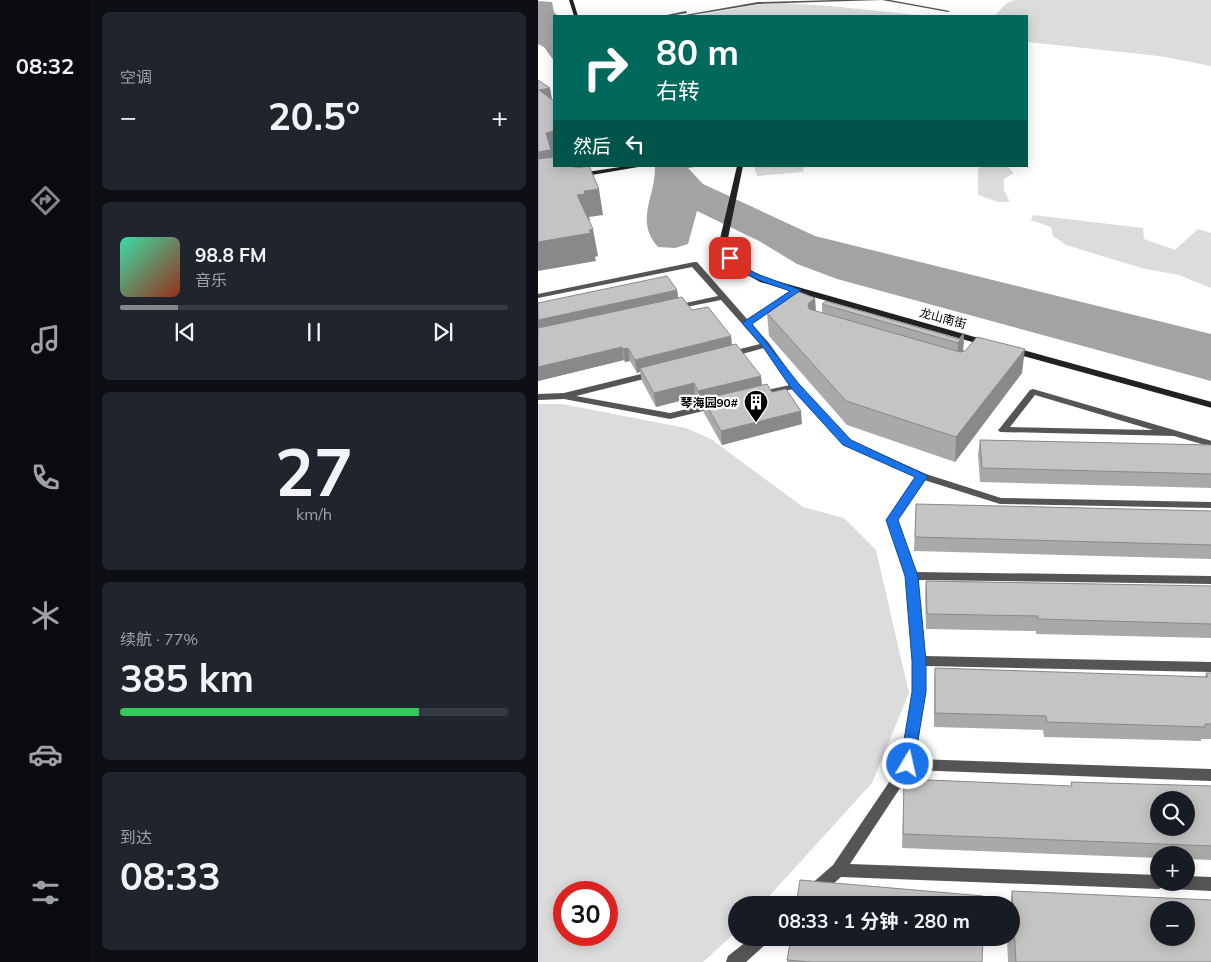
<!DOCTYPE html>
<html lang="zh">
<meta charset="utf-8">
<style>
body{margin:0;font-family:Mulish,"Noto Sans SC",sans-serif;background:#20242c;color:#f1f3f6;height:100vh;display:flex;flex-direction:column;font-size:19px;white-space:nowrap}
*{box-sizing:border-box;margin:0}
p{font-size:16px;color:#9ea1a6}
.icon{flex:none;width:28px;height:28px;fill:none;stroke:currentColor;stroke-width:2;stroke-linecap:round;stroke-linejoin:round}
.map{position:relative;flex:1;overflow:hidden}
.drawer{display:flex;flex-direction:column;gap:12px;padding:12px;background:#0d0f14;width:448px}
.drawer>*{flex:none}
.top-card{position:absolute;left:15px;top:15px;width:475px;height:152px;border-radius:0px;box-shadow:0 2px 12px #0003;background:#00695c;color:#fff;overflow:hidden}
.controls{position:absolute;left:612px;top:791px;display:grid;gap:10px}
.controls a{display:grid;place-items:center;width:45px;height:45px;border-radius:50%;background:#171b24;box-shadow:0 2px 12px #0003;font-size:25px}
.speed{position:absolute;left:15px;top:881px;display:flex;gap:10px;font-size:25px;font-weight:700;text-align:center}
.speed>*{display:grid;place-content:center;width:65px;height:65px;border-radius:50%;background:#171b24;box-shadow:0 2px 12px #0003;line-height:1}
.speed .limit{border:8px solid #d22;background:#fff;color:#111}
.pin{position:absolute;display:grid;place-items:center;width:42px;height:42px;color:#fff;margin:-21px;border-radius:10px;box-shadow:0 2px 8px #0006}
.me{position:absolute;width:55px;margin:-28px;rotate:9deg;stroke-linejoin:round;filter:drop-shadow(0 0 4px #0008)}
.turn{display:flex;align-items:center;gap:18px;height:105px;padding:0 20px;font-size:22px}
.turn .icon{width:65px;height:65px;stroke-width:2.5}
.turn b{display:block;font-size:35px;line-height:42px}
.then{display:flex;align-items:center;height:48px;padding:0 20px;background:#0003;gap:10px;font-size:19px}
.big{font-size:38px;font-weight:700;line-height:1.1}
.drawer .widget{flex:1;display:flex;flex-direction:column;justify-content:center;gap:8px;min-width:0;padding:0 18px;border-radius:8px;background:#20242c}
.drawer .dial{align-items:center;gap:0}
.dial b{font-size:65px;line-height:1}
.song{display:flex;align-items:center;gap:15px}
.cover{width:60px;height:60px;border-radius:8px;background:linear-gradient(135deg,hsl(160 70% 55%),hsl(10 70% 35%))}
.played{height:5px;border-radius:2px;background:linear-gradient(90deg,#858687 15%,#363941 15%)}
.keys{display:flex;justify-content:space-around;direction:ltr}
.heat{display:flex;justify-content:space-between;align-items:center;font-size:28px;direction:ltr}
.charge{height:8px;border-radius:4px;background:linear-gradient(90deg,#34c759 77%,#363941 0)}
.trip{position:absolute;left:190px;top:896px;width:292px;height:50px;border-radius:25px;background:#171b24;box-shadow:0 2px 12px #0003;font-weight:700;line-height:50px;text-align:center}
main{display:flex;flex:1;min-height:0}
.menu{display:flex;flex-direction:column;width:90px;justify-content:space-around;align-items:center;background:#090b0e;color:#9ea1a6}
.menu .icon{width:35px;height:35px}
.menu .active{color:#858687}
.menu b{font-size:22px;color:#f1f3f6}
.map>svg:first-child{display:block}
</style>
<main>
<nav class="menu">
<b>08:32</b>
<svg class="icon active" aria-label="directions" viewBox="0 0 24 24"><path d="M12 3l9 9-9 9-9-9zM9 14v-3h6M13 9l2 2-2 2"/></svg>
<svg class="icon" aria-label="music" viewBox="0 0 24 24"><path d="M9 18V5l10-2v13"/><circle cx="6" cy="18" r="3"/><circle cx="16" cy="16" r="3"/></svg>
<svg class="icon" aria-label="phone" viewBox="0 0 24 24"><path d="M5 4h4l2 5-3 2q2 4 5 5l2-3 5 2v4C11 20 4 13 5 4z"/></svg>
<svg class="icon" aria-label="climate" viewBox="0 0 24 24"><path d="M12 3v18M4 7l16 10M4 17L20 7"/></svg>
<svg class="icon" aria-label="car" viewBox="0 0 24 24"><path d="M5 17H2v-5l4-1 3-4h7l3 4 3 1v5h-3M9 17h6M6 11h13"/><circle cx="7" cy="17" r="2"/><circle cx="17" cy="17" r="2"/></svg>
<svg class="icon" aria-label="filters" viewBox="0 0 24 24"><path d="M4 7h16M4 17h16"/><circle cx="9" cy="7" r="2"/><circle cx="15" cy="17" r="2"/></svg>
</nav>
<section class="drawer">
<div class="widget"><p>空调</p>
<div class="heat"><a>−</a><b class="big">20.5°</b><a>+</a></div>
</div>
<div class="widget">
<div class="song"><i class="cover"></i><div><b>98.8 FM</b><p>音乐</p></div></div>
<div class="played"></div>
<div class="keys"><svg class="icon" aria-label="previous" viewBox="0 0 24 24"><path d="M18 5L8 12l10 7zM5 5v14"/></svg><svg class="icon" aria-label="pause" viewBox="0 0 24 24"><path d="M8 5v14M16 5v14"/></svg><svg class="icon" aria-label="next" viewBox="0 0 24 24"><path d="M6 5l10 7-10 7zM19 5v14"/></svg></div>
</div>
<div class="widget dial"><b>27</b><p>km/h</p></div>
<div class="widget"><p>续航 · 77%</p><b class="big">385 km</b><div class="charge"></div></div>
<div class="widget"><p>到达</p><b class="big">08:33</b></div>
</section>
<div class="map">
<svg width="674" height="962" viewBox="0 0 674 962">
<rect width="100%" height="100%" fill="#fff"/>
<path fill="#dcdcdc" fill-rule="evenodd" d="M477,0h196v66l-52,-10 -132,-14v-26h-42h9l13,-13z
M245,3l47,3 96,10h-233l66,-12z
M216,166h50l-1,6 -46,4z
M442,166h27l7,7 -10,6v11l6,12h-12l-20,-7v-25z
M495,215l110,13 1,11 31,11 23,-21 13,4v55l-32,-13 -34,-6 -79,-24 -13,-9 -2,-9 -20,-7z
M0,404h24l124,24 25,11 92,68 41,11 32,32 33,143 -37,90 -111,122h-24v26l-34,31h-165zM26,892h43v43h-43z"/>
<path fill="#a3a3a3" d="M0,1l14,1 2,10 4,4h-4v45l-10,-14 -6,-3z
M117,166h45l-12,2 15,16 112,52 396,98v47l-374,-102 -40,-15 -38,-23 -62,-30 -9,33 -13,4 -17,-1c-24,-27 -2,-50 -3,-81z"/>
<g fill="none" stroke-linecap="round" stroke-linejoin="round">
<path fill="#555" fill-rule="evenodd" d="M297,0h47l-124,4 -72,12h-7l79,-14z
M344,0h8l60,11 -2,1z
M148,11l1,2 -18,3h-7z"/>
<path fill="#555" fill-rule="evenodd" d="M156,262h3l50,57 44,-28h6v4l-46,28 18,20 29,41 52,56 76,34 75,24 211,4v6l-212,-4 -76,-24 -27,40 19,52 296,4v8l-294,-4 7,76 287,6v10l-287,-6v26l-9,67 296,10v12l-300,-11 -62,94 309,11v7h28v-6l25,1v14l-42,-2 -6,-3 -5,3 -318,-12 -32,28h-19l3,-5 40,-35 69,-102 11,-71v-31l-7,-85 -19,-56 29,-43 -72,-33 -51,-55 -33,8 -3,-1 -1,-2 1,-2 33,-7 -26,-37 -33,9 -3,-1v-4l32,-8 -39,-44 -45,9 -4,-2 4,-2 42,-9 -26,-29 -154,31v-4z
M115,371l3,1 1,2 -1,2 -80,20 94,17 47,-11 5,3 -2,2 -50,12 -106,-20 -26,1v-6l26,-1z
M495,389l179,52v6l-38,-11 -174,-4 -2,-2 2,-2 30,-38zM497,395l118,35 -143,-3z
M213,938h19l-3,5 -21,19h-20l2,-6z"/>
<path fill="#222" fill-rule="evenodd" d="M31,0h4l5,16h-4z
M89,166h17l-64,11 -3,-2 3,-2z
M199,166h6l-16,77c6,22 20,25 39,35l223,63v4h-6l-223,-63c-19,-11 -34,-16 -41,-39z
M474,347l200,55v6l-203,-56v-4z"/>
</g>
<path fill="#a9a9a9" d="M139,290l1,8 14,12 39,26 1,9 29,31 1,9 10,7 30,32 -80,21 -18,-32 -1,-10 -3,1 -5,-7 -39,10 -14,-26 -2,-9 -3,1 -7,-12 -5,1 -1,-2 -86,21v-78z
M277,298l1,13 6,2v-9l137,35 5,-6 -1,18 59,22 -67,89 -108,-37 -78,-89 -2,-23z
M442,440l232,5v43l-232,-6 -2,-28z
M378,504l296,7v48l-298,-8z
M388,581l286,5v52l-176,-4v-3l-110,-2 -1,-34z
M397,668l270,9 1,-4h6v66h-11v2l-157,-4 -1,-7 -109,-3v-45z
M366,779l167,7v-4l141,4v74l-25,-1v-4h-28v3l-257,-10z
M474,891l200,71h-204l-1,-24h5v-33h-2z
M249,960l195,2h-195z"/>
<path fill="#898989" d="M12,88l4,22 -15,-20z
M16,131v25l-2,1 -14,20v-25l8,-19z
M61,189l4,26 -14,2 1,3 -8,1 -5,-26 7,-4z
M55,229l5,27 -3,1 1,4 -58,10v-29z
M139,290l2,13 -141,30v-13z
M277,298l1,23 -7,6 -1,-23z
M426,333l-1,24 -7,10 2,-24z
M193,336l1,13 -92,19v4l-3,1 -2,-13z
M84,347l2,13 -86,21v-14z
M90,348l2,13 -5,1 -2,-13z
M487,349l-3,24 -67,89 1,-25z
M223,376l1,14 -59,9v4l-3,1 -2,-13z
M156,383l1,14 -39,10 -2,-14z
M263,411l1,13 -80,21 -1,-14z"/>
<path fill="#c4c4c4" stroke="#898989" fill-rule="evenodd" d="M0,80l12,8 -11,2 15,11v30l-8,2 5,17 -13,2z
M15,157l1,5v4h21v2l14,-2 10,23 -15,2 1,3 -8,1 16,34 -4,1 2,3 -53,9v-83z
M129,276l10,14 -139,30v-17z
M256,290l21,8 -7,6 1,5 151,43 5,-1 12,-14 48,12 -69,88 -110,-36 -79,-88z
M144,297l10,13 16,-3 23,29 -96,24 -7,-12 -5,1 -1,-2 -84,20v-39z
M288,301l133,38 5,-6 -6,10 -136,-39z
M198,344l25,32 -63,15 -4,-8 -40,10 -14,-25z
M229,384l5,8 14,-3 15,22 -80,20 -18,-32z
M442,440l232,5v29l-230,-6z
M378,504l296,7v34l-297,-8z
M388,581l286,5v38l-174,-5v-3l-111,-2z
M397,668l273,9 -2,-4h6v51h-7v3l-158,-5 -1,-6 -111,-3z
M366,779l168,7 -1,-4 141,4v60l-309,-12zM621,800h28v28h-28z
M262,880l183,16v9h-187z
M474,891l200,9v62h-196zM621,910h28v28h-28z
M253,938h192l-1,24h-171l-24,-2z"/>
<path fill="#1a73e8" stroke="#114b97" d="M189,257h5l12,10 13,7 44,16 -49,34 47,60 52,56 77,36 -30,44 20,56 8,85v31l-13,77 -5,2 -6,-2 -2,-5 12,-72v-31l-7,-85 -19,-56 29,-43 -72,-32 -52,-57 -28,-41 -21,-24 48,-32c-23,-8 -45,-14 -63,-31z"/>
<defs>
<symbol id="building-pin" viewBox="-11 -11 22 30"><path d="M0 17L-7.5 6A9.5 9.5 0 1 1 7.5 6Z" fill="#000" stroke="#fff"/><path d="M-4-6H4V6H1V3H-1V6H-4ZM-2.5-4.3h1.7v1.8h-1.7ZM.8-4.3h1.7v1.8H.8ZM-2.5-1h1.7V.8h-1.7ZM.8-1h1.7V.8H.8Z" fill="#fff"/></symbol>
</defs>
<g fill-rule="evenodd">
<use href="#building-pin" x="204" y="388" width="28" height="38"/>
</g>
<g text-anchor="middle" dominant-baseline="central" stroke-width="4.5" stroke-linejoin="round" paint-order="stroke">
<g font-size="12" fill="#000" stroke="#fff">
<text transform="translate(405 318) rotate(15)">龙山南街</text>
</g>
<g font-size="12" font-weight="bold" fill="#000" stroke="#fff" text-anchor="end">
<text x="200" y="402">琴海园90#</text>
</g>
</g>
</svg>
<div class="controls">
<a><svg class="icon" aria-label="search" viewBox="0 0 24 24"><circle cx="10" cy="10" r="6"/><path d="M15 15l6 6"/></svg></a>
<a>+</a>
<a>−</a>
</div>
<div class="speed"><div class="limit">30</div></div>
<div class="pin" style="left:192px;top:258px;background:#d93025"><svg class="icon" aria-label="arrive" viewBox="0 0 24 24"><path d="M6 21V4h12l-3 4 3 4H6"/></svg></div>
<svg class="me" style="left:370px;top:764px" viewBox="-20 -20 40 40"><circle r="17" fill="#1a73e8" stroke="#fff" stroke-width="3"/><path d="M0-11L8 9 0 5-8 9z" fill="#fff"/></svg>
<div class="trip">08:33 · 1 分钟 · 280 m</div>
<div class="top-card">
<div class="turn"><svg class="icon" aria-label="right" viewBox="0 0 24 24"><path d="M7 20v-9h11M14 6l5 5-5 5"/></svg><div><b>80 m</b>右转</div></div>
<div class="then">然后<svg class="icon" aria-label="left" viewBox="0 0 24 24"><path d="M17 20v-9H6M10 6l-5 5 5 5"/></svg></div>
</div>
</div>
</main>
